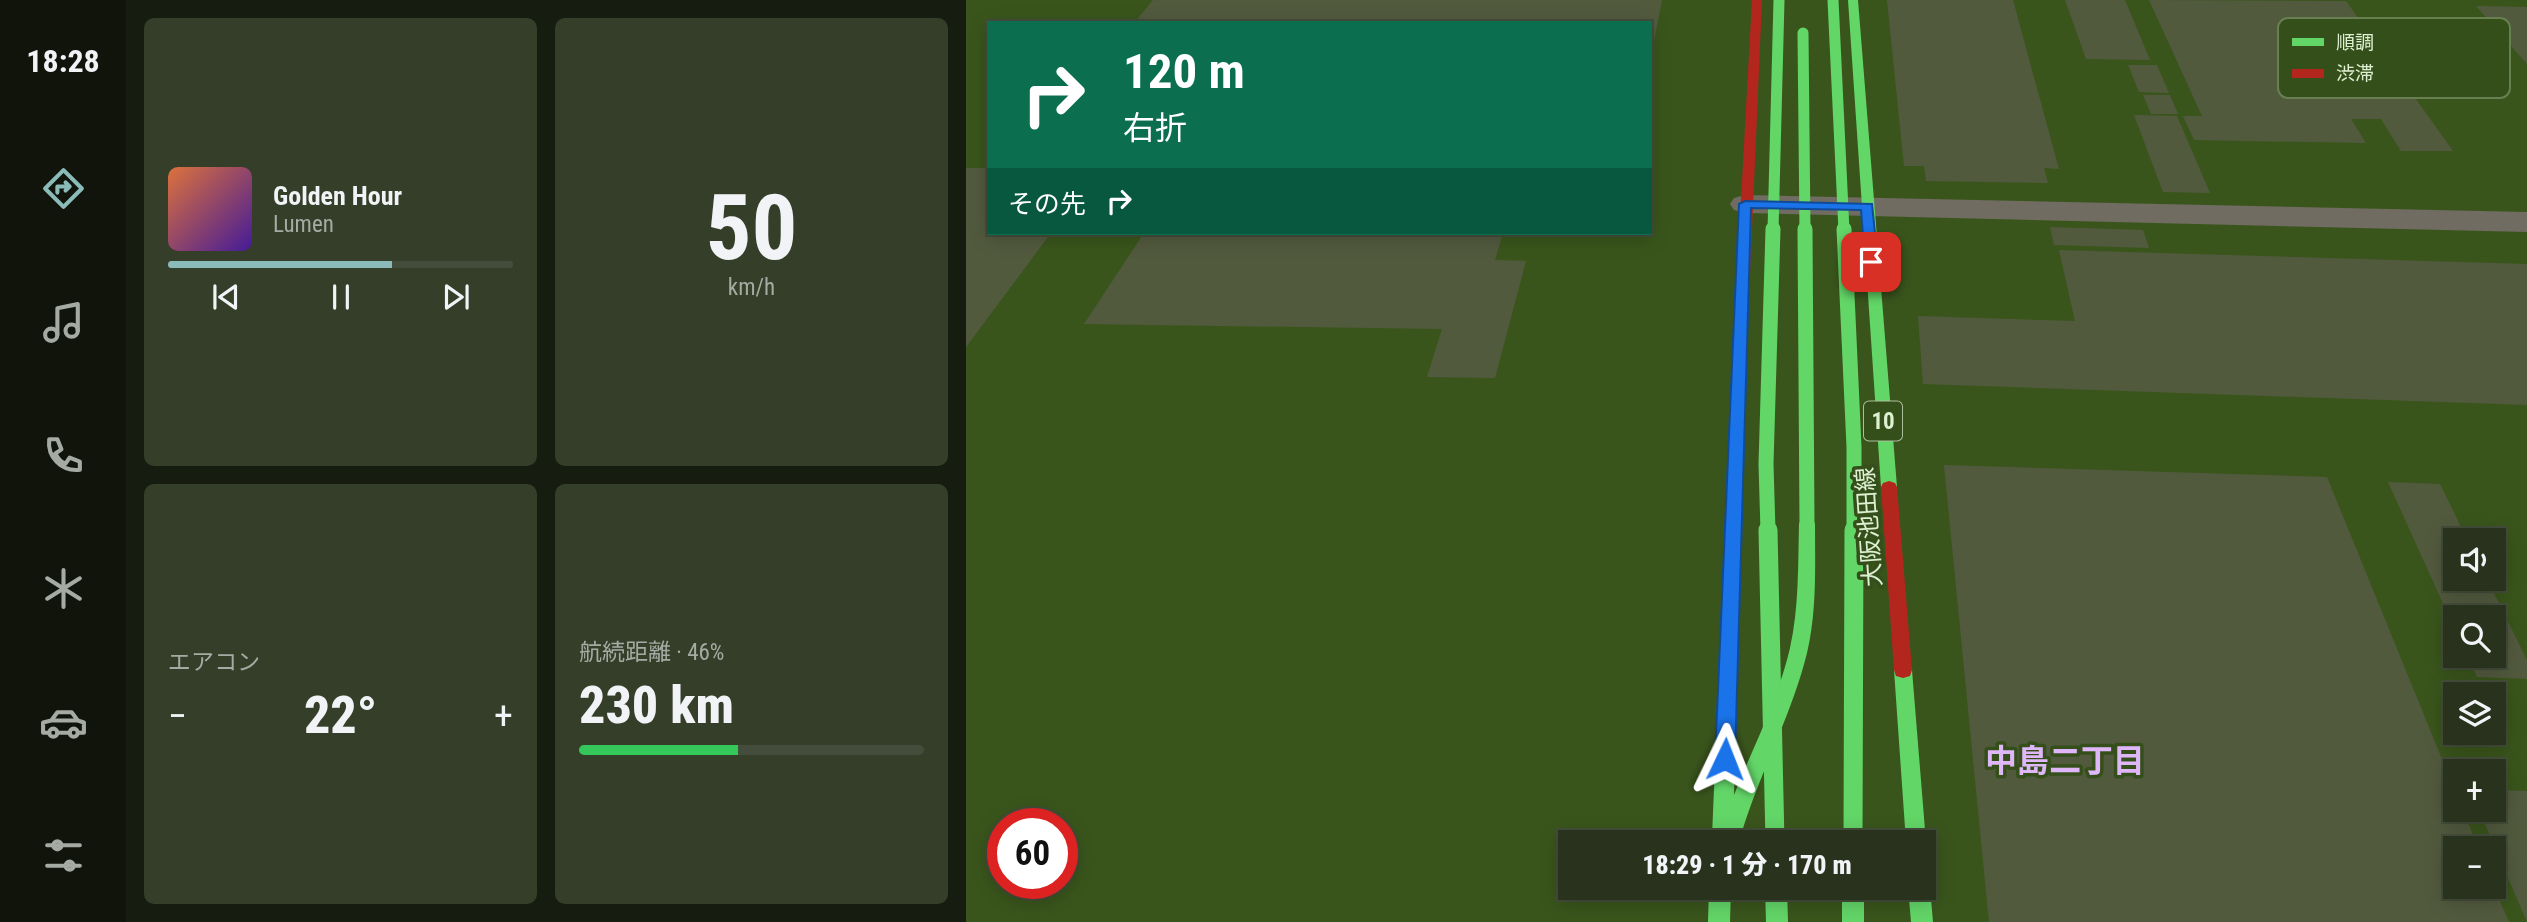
<!DOCTYPE html>
<html lang="ja">
<meta charset="utf-8">
<style>
body{margin:0;font-family:"Roboto Condensed","Noto Sans JP",sans-serif;background:#343e29;color:#f1f3f6;height:100vh;display:flex;flex-direction:column;font-size:26px;white-space:nowrap}
*{box-sizing:border-box;margin:0}
p{font-size:23px;color:#a5aaa3}
.icon{flex:none;width:38px;height:38px;fill:none;stroke:currentColor;stroke-width:2;stroke-linecap:round;stroke-linejoin:round}
.map{position:relative;flex:1;overflow:hidden}
.panel{display:flex;flex-direction:column;gap:18px;padding:18px;background:#161c0f;width:840px}
.panel>*{flex:none}
.hud{position:absolute;left:21px;top:21px;width:665px;height:214px;border-radius:0px;box-shadow:0 4px 18px #0003,0 0 0 2px #444d3b;background:#0b6e4f;color:#fff;overflow:hidden}
.buttons{position:absolute;left:1477px;top:528px;display:grid;gap:14px}
.buttons a{display:grid;place-items:center;width:63px;height:63px;border-radius:0px;background:#28321c;box-shadow:0 4px 18px #0003,0 0 0 2px #444d3b;font-size:35px}
.speed{position:absolute;left:21px;top:808px;display:flex;gap:14px;font-size:35px;font-weight:700;text-align:center}
.speed>*{display:grid;place-content:center;width:91px;height:91px;border-radius:50%;background:#28321c;box-shadow:0 4px 18px #0003,0 0 0 2px #444d3b;line-height:1}
.speed .limit{border:10px solid #d22;background:#fff;color:#111}
.pin{position:absolute;display:grid;place-items:center;width:60px;height:60px;color:#fff;margin:-30px;border-radius:14px;box-shadow:0 4px 10px #0006}
.me{position:absolute;width:77px;margin:-38px;rotate:2deg;stroke-linejoin:round;filter:drop-shadow(0 0 5px #0008)}
.turn{display:flex;align-items:center;gap:24px;height:147px;padding:0 21px;font-size:32px}
.turn .icon{width:91px;height:91px;stroke-width:2.5}
.turn b{display:block;font-size:49px;line-height:60px}
.then{display:flex;align-items:center;height:66px;padding:0 21px;background:#0003;gap:14px;font-size:26px}
.big{font-size:52px;font-weight:800;line-height:1.1}
.panel .card{flex:1;display:flex;flex-direction:column;justify-content:center;gap:10px;min-width:0;padding:0 24px;border-radius:10px;background:#343e29}
.panel .dial{align-items:center;gap:0}
.dial b{font-size:91px;line-height:1}
.song{display:flex;align-items:center;gap:21px}
.cover{width:84px;height:84px;border-radius:10px;background:linear-gradient(135deg,hsl(20 70% 55%),hsl(260 70% 35%))}
.played{height:7px;border-radius:4px;background:linear-gradient(90deg,#8bbbb9 65%,#444d3b 65%)}
.keys{display:flex;justify-content:space-around;direction:ltr}
.heat{display:flex;justify-content:space-between;align-items:center;font-size:38px;direction:ltr}
.charge{height:10px;border-radius:5px;background:linear-gradient(90deg,#34c759 46%,#444d3b 0)}
.panel .tiles{flex:1;display:grid;gap:18px;grid-template-columns:repeat(2,1fr)}
.trip{position:absolute;left:592px;top:830px;width:378px;height:70px;border-radius:0px;background:#28321c;box-shadow:0 4px 18px #0003,0 0 0 2px #444d3b;font-weight:800;line-height:70px;text-align:center}
main{display:flex;flex:1;min-height:0}
.tabs{display:flex;flex-direction:column;width:126px;justify-content:space-around;align-items:center;background:#10140b;color:#a5aaa3}
.tabs .icon{width:49px;height:49px}
.tabs .selected{color:#8bbbb9}
.tabs b{font-size:32px;color:#f1f3f6}
.map>svg:first-child{display:block}
</style>
<main>
<nav class="tabs">
<b>18:28</b>
<svg class="icon selected" aria-label="directions" viewBox="0 0 24 24"><path d="M12 3l9 9-9 9-9-9zM9 14v-3h6M13 9l2 2-2 2"/></svg>
<svg class="icon" aria-label="music" viewBox="0 0 24 24"><path d="M9 18V5l10-2v13"/><circle cx="6" cy="18" r="3"/><circle cx="16" cy="16" r="3"/></svg>
<svg class="icon" aria-label="phone" viewBox="0 0 24 24"><path d="M5 4h4l2 5-3 2q2 4 5 5l2-3 5 2v4C11 20 4 13 5 4z"/></svg>
<svg class="icon" aria-label="climate" viewBox="0 0 24 24"><path d="M12 3v18M4 7l16 10M4 17L20 7"/></svg>
<svg class="icon" aria-label="car" viewBox="0 0 24 24"><path d="M5 17H2v-5l4-1 3-4h7l3 4 3 1v5h-3M9 17h6M6 11h13"/><circle cx="7" cy="17" r="2"/><circle cx="17" cy="17" r="2"/></svg>
<svg class="icon" aria-label="filters" viewBox="0 0 24 24"><path d="M4 7h16M4 17h16"/><circle cx="9" cy="7" r="2"/><circle cx="15" cy="17" r="2"/></svg>
</nav>
<section class="panel">
<div class="tiles">
<div class="card">
<div class="song"><i class="cover"></i><div><b>Golden Hour</b><p>Lumen</p></div></div>
<div class="played"></div>
<div class="keys"><svg class="icon" aria-label="previous" viewBox="0 0 24 24"><path d="M18 5L8 12l10 7zM5 5v14"/></svg><svg class="icon" aria-label="pause" viewBox="0 0 24 24"><path d="M8 5v14M16 5v14"/></svg><svg class="icon" aria-label="next" viewBox="0 0 24 24"><path d="M6 5l10 7-10 7zM19 5v14"/></svg></div>
</div>
<div class="card dial"><b>50</b><p>km/h</p></div>
<div class="card"><p>エアコン</p>
<div class="heat"><a>−</a><b class="big">22°</b><a>+</a></div>
</div>
<div class="card"><p>航続距離 · 46%</p><b class="big">230 km</b><div class="charge"></div></div>
</div>
</section>
<div class="map">
<svg width="1561" height="922" viewBox="0 0 1561 922">
<rect width="100%" height="100%" fill="#354326"/>
<path fill="#3a551c" fill-rule="evenodd" d="M0,0h1561v922h-1561zM23,23h661v210h-661zM1489,541h39v38h-39zM1489,618h39v38h-39zM1489,695h39v38h-39zM1489,772h39v38h-39zM37,824h59v60h-59zM604,842h353v45h-353zM1489,849h39v38h-39z"/>
<path fill="#525a3e" d="M187,0h509l-10,52 -2,-29h-516z
M921,0h126l46,169 -15,-1 4,15 -122,-2 -2,-15h-20z
M1099,0h60l25,60 -64,-1z
M1183,0l197,1 107,150h-52l-20,-32h-30l15,24 -172,-3 -11,-24h19z
M1510,6l51,1v57z
M1162,65h29l12,28 -30,-1z
M1177,95h27l8,19h-27z
M1168,115l43,1 33,77 -47,-1z
M0,168h23v65h62l-85,114z
M1084,227l93,3 6,18 -95,-3z
M178,233h359l-8,27 31,1 -31,117 -68,-1 15,-48 -358,-5z
M1093,250l468,14v141l-604,-21 -5,-68 157,5z
M978,465l383,12 128,314v19h8l16,39h-24v38h39l15,35h-520z
M1422,482l52,2 28,57h-13v38h32l40,81v19l-50,-2 -10,-21h27v-38h-39v12z
M1528,790l33,1v131l-48,-112h15z"/>
<g fill="none" stroke-linecap="round" stroke-linejoin="round">
<path fill="#706c61" fill-rule="evenodd" d="M779,195l782,17v20l-782,-19 -11,-3 -4,-6 4,-6z"/>
<path fill="#63d668" fill-rule="evenodd" d="M882,0h10l39,487 -2,4h-12l-2,-4z
M774,340l7,5 -13,450c19,-48 44,-95 56,-147 9,-40 8,-83 9,-124l2,-5h12l2,5c0,43 2,87 -8,129 -16,65 -50,124 -68,189h-25l-2,-6 21,-491z
M937,662l7,2 2,6 14,172 -3,7v-7h-17l-12,-172 2,-6z
M957,878l7,9 3,35h-22l-3,-35h15z
M743,887h22l-1,35h-22z
M799,887h22l1,35h-22z
M876,887h22v35h-22z"/>
<path fill="#b3261e" fill-rule="evenodd" d="M786,0h10l-15,345 -7,5 -7,-5z
M923,481l6,2 2,4 15,183 -2,6 -7,2 -7,-2 -2,-6 -13,-183 2,-4z"/>
<path stroke="#63d668" stroke-width="11" d="M867,0l11,231
M837,33l2,198
M807,231l6,-231"/>
<path stroke="#63d668" stroke-width="15" d="M839,229l2,295
M878,229l10,218v84
M802,531l-2,-67 7,-235"/>
<path stroke="#63d668" stroke-width="19" d="M802,530l7,312
M887,842l1,-312"/>
</g>
<path fill="#1a73e8" stroke="#114b97" stroke-width="2" d="M779,201l127,3 6,58 -7,4 -6,-4 -4,-52 -110,-2 -16,551 -3,6 -7,3 -7,-3 -3,-6 24,-555z"/>
<g text-anchor="middle" dominant-baseline="central" stroke-width="7" stroke-linejoin="round" paint-order="stroke">
<rect fill="#354f1a" stroke="#abbf9b" stroke-width="2" x="898" y="401.5" width="38" height="39" rx="5"/>
<g font-size="23" font-weight="bold" fill="#deefd2">
<text x="917" y="421">10</text>
</g>
<g font-size="24" fill="#deefd2" stroke="#354f1a">
<text transform="translate(903 527) rotate(-94)">大阪池田線</text>
</g>
<g font-size="32" font-weight="bold" fill="#dfb7f9" stroke="#354f1a">
<text x="1099" y="761">中島二丁目</text>
</g>
</g>
<rect x="1312" y="18" width="232" height="80" rx="10" fill="#354f1a" stroke="#687f51" stroke-width="2"/>
<rect x="1326" y="38" width="32" height="8" fill="#63d668"/>
<rect x="1326" y="69" width="32" height="9" fill="#b3261e"/>
<g font-size="19" fill="#deefd2">
<text x="1370" y="49">順調</text>
<text x="1370" y="80">渋滞</text>
</g>
</svg>
<div class="buttons">
<a><svg class="icon" aria-label="sound" viewBox="0 0 24 24"><path d="M4 9h4l5-4v14l-5-4H4zM17 9q2 3 0 6"/></svg></a>
<a><svg class="icon" aria-label="search" viewBox="0 0 24 24"><circle cx="10" cy="10" r="6"/><path d="M15 15l6 6"/></svg></a>
<a><svg class="icon" aria-label="layers" viewBox="0 0 24 24"><path d="M12 4l9 5-9 5-9-5zM3 14l9 5 9-5"/></svg></a>
<a>+</a>
<a>−</a>
</div>
<div class="speed"><div class="limit">60</div></div>
<div class="pin" style="left:905px;top:262px;background:#d93025"><svg class="icon" aria-label="arrive" viewBox="0 0 24 24"><path d="M6 21V4h12l-3 4 3 4H6"/></svg></div>
<svg class="me" style="left:759px;top:759px" viewBox="-20 -20 40 40"><path d="M0-17L14 15 0 8-14 15z" fill="#1a73e8" stroke="#fff" stroke-width="4"/></svg>
<div class="trip">18:29 · 1 分 · 170 m</div>
<div class="hud">
<div class="turn"><svg class="icon" aria-label="right" viewBox="0 0 24 24"><path d="M7 20v-9h11M14 6l5 5-5 5"/></svg><div><b>120 m</b>右折</div></div>
<div class="then">その先<svg class="icon" aria-label="right" viewBox="0 0 24 24"><path d="M7 20v-9h11M14 6l5 5-5 5"/></svg></div>
</div>
</div>
</main>
